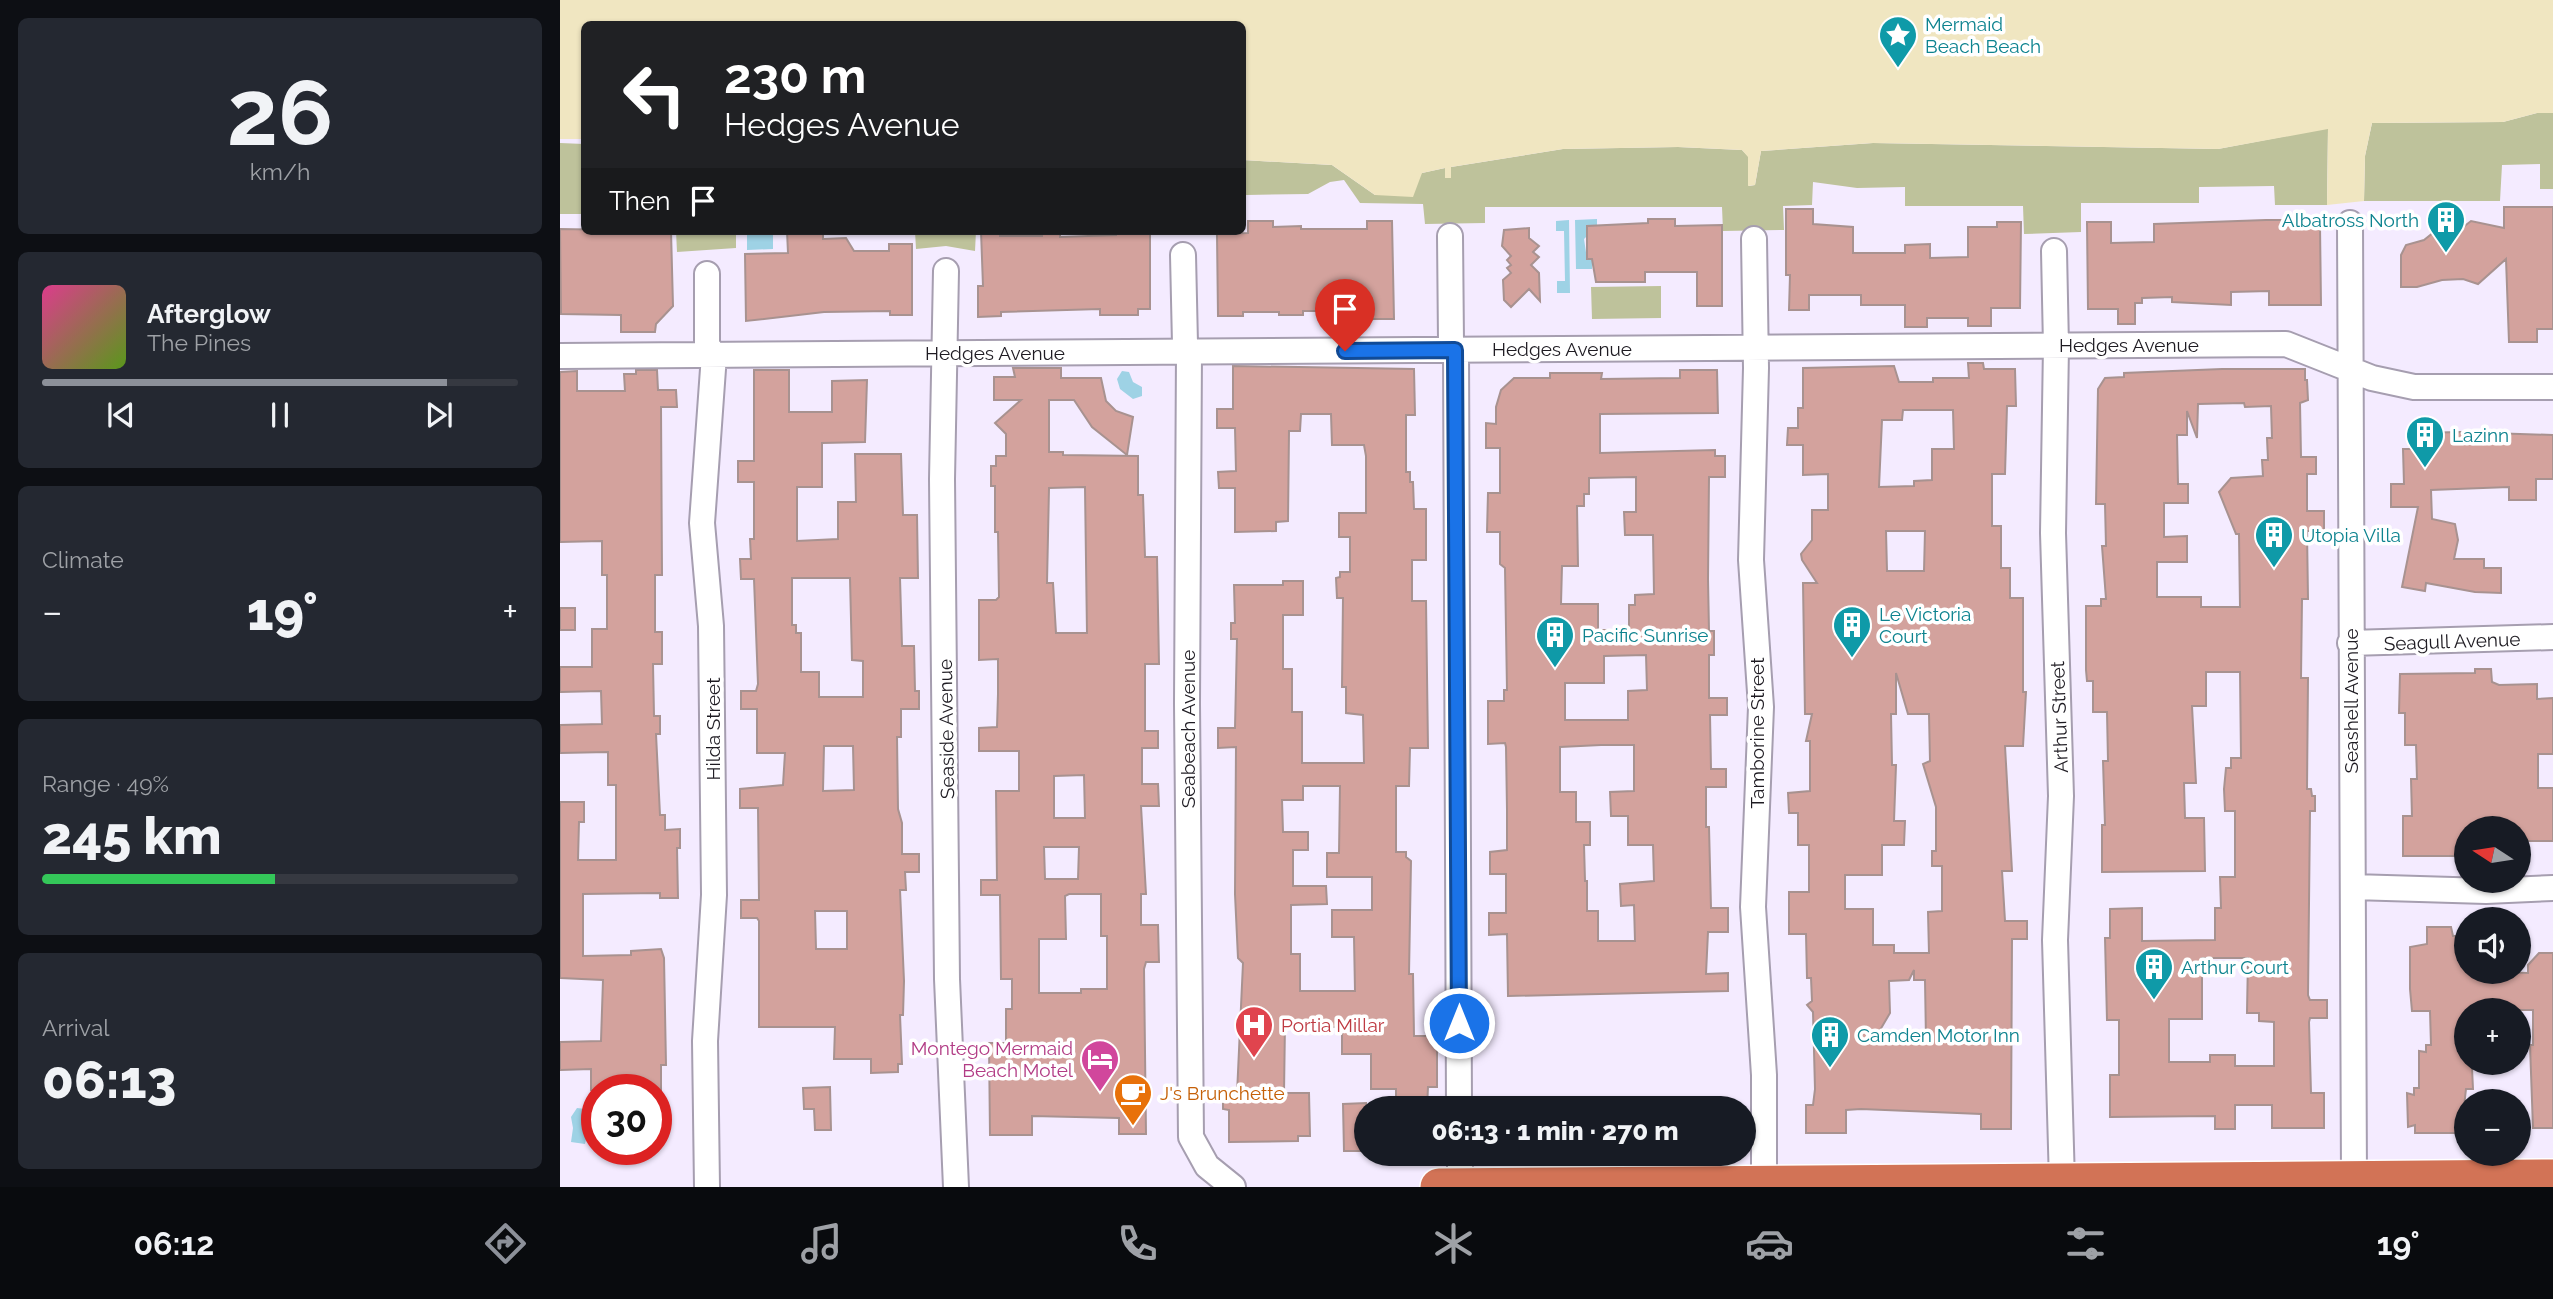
<!DOCTYPE html>
<meta charset="utf-8">
<style>
body{margin:0;font-family:Raleway,sans-serif;background:#242831;color:#f1f3f6;height:100vh;display:flex;flex-direction:column;font-size:26px;white-space:nowrap}
*{box-sizing:border-box;margin:0}
p{font-size:23px;color:#9ea1a6}
.icon{flex:none;width:38px;height:38px;fill:none;stroke:currentColor;stroke-width:2;stroke-linecap:round;stroke-linejoin:round}
.map{position:relative;flex:1;overflow:hidden}
.side{display:flex;flex-direction:column;gap:18px;padding:18px;background:#0d0f14;width:560px}
.side>*{flex:none}
.hud{position:absolute;left:21px;top:21px;width:665px;height:214px;border-radius:10px;box-shadow:0 2px 5px #0004;background:#202124;color:#fff;overflow:hidden}
.needle{width:46px;rotate:282deg}
.controls{position:absolute;left:1894px;top:816px;display:grid;gap:14px}
.controls a{display:grid;place-items:center;width:77px;height:77px;border-radius:50%;background:#171b24;box-shadow:0 2px 5px #0004;font-size:35px}
.speed{position:absolute;left:21px;top:1074px;display:flex;gap:14px;font-size:35px;font-weight:700;text-align:center}
.speed>*{display:grid;place-content:center;width:91px;height:91px;border-radius:50%;background:#171b24;box-shadow:0 2px 5px #0004;line-height:1}
.speed .limit{border:10px solid #d22;background:#fff;color:#111}
.pin{position:absolute;display:grid;place-items:center;width:60px;height:60px;color:#fff;margin:-72px -30px;border-radius:50% 50% 50% 0;rotate:-45deg;box-shadow:0 0 7px #0007}
.pin .icon{rotate:45deg}
.me{position:absolute;width:77px;margin:-38px;rotate:0deg;stroke-linejoin:round;filter:drop-shadow(0 0 5px #0008)}
.turn{display:flex;align-items:center;gap:24px;height:147px;padding:0 28px;font-size:32px}
.turn .icon{width:91px;height:91px;stroke-width:2.5}
.turn b{display:block;font-size:49px;line-height:60px}
.then{display:flex;align-items:center;height:66px;padding:0 28px;background:#0003;gap:14px;font-size:26px}
.big{font-size:52px;font-weight:800;line-height:1.1}
.side .card{flex:1;display:flex;flex-direction:column;justify-content:center;gap:10px;min-width:0;padding:0 24px;border-radius:10px;background:#242831}
.side .dial{align-items:center;gap:0}
.dial b{font-size:91px;line-height:1}
.song{display:flex;align-items:center;gap:21px}
.cover{width:84px;height:84px;border-radius:10px;background:linear-gradient(135deg,hsl(330 70% 55%),hsl(90 70% 35%))}
.played{height:7px;border-radius:4px;background:linear-gradient(90deg,#8c9099 85%,#363941 85%)}
.keys{display:flex;justify-content:space-around;direction:ltr}
.heat{display:flex;justify-content:space-between;align-items:center;font-size:38px;direction:ltr}
.charge{height:10px;border-radius:5px;background:linear-gradient(90deg,#34c759 49%,#363941 0)}
.trip{position:absolute;left:794px;top:1096px;width:402px;height:70px;border-radius:35px;background:#171b24;box-shadow:0 2px 5px #0004;font-weight:800;line-height:70px;text-align:center}
.tabs{display:flex;height:112px;justify-content:space-around;align-items:center;background:#090b0e;color:#9ea1a6}
.tabs .icon{width:49px;height:49px}
.tabs .on{color:#8c9099}
.tabs b{font-size:32px;color:#f1f3f6}
main{display:flex;flex:1;min-height:0}
.map>svg:first-child{display:block}
</style>
<main>
<section class="side">
<div class="card dial"><b>26</b><p>km/h</p></div>
<div class="card">
<div class="song"><i class="cover"></i><div><b>Afterglow</b><p>The Pines</p></div></div>
<div class="played"></div>
<div class="keys"><svg class="icon" aria-label="previous" viewBox="0 0 24 24"><path d="M18 5L8 12l10 7zM5 5v14"/></svg><svg class="icon" aria-label="pause" viewBox="0 0 24 24"><path d="M8 5v14M16 5v14"/></svg><svg class="icon" aria-label="next" viewBox="0 0 24 24"><path d="M6 5l10 7-10 7zM19 5v14"/></svg></div>
</div>
<div class="card"><p>Climate</p>
<div class="heat"><a>−</a><b class="big">19°</b><a>+</a></div>
</div>
<div class="card"><p>Range · 49%</p><b class="big">245 km</b><div class="charge"></div></div>
<div class="card"><p>Arrival</p><b class="big">06:13</b></div>
</section>
<div class="map">
<svg width="1993" height="1187" viewBox="0 0 1993 1187">
<rect width="100%" height="100%" fill="#f4ebff"/>
<path fill="#bec29b" d="M1977,113h16v76h-13v-25l-38,1 -2,36h-136l1,-45 7,-33 131,-1z
M1768,128l-1,77h-52l-1,-19 -75,1v16h-118v29l-57,2 -1,-28h-118v-19l-48,1 -44,-6 -1,23 -29,1 1,24 -61,1 -1,-24h-237v16l-60,1 -2,-20 -63,-1 -16,-23 -14,2 -22,12 -62,1 -3,6v-41l89,5 43,30 47,-22 23,-5 5,10 1,-11 112,-18 115,-2 64,3 6,6 1,30 6,-1 6,-34 112,-8 345,6z
M0,143l24,1v70h-24z
M116,231h60v17l-59,4z
M355,231h61l-1,20 -29,-5 -30,3z
M1101,286v32l-69,1 -1,-32z"/>
<path fill="#f0e6c1" d="M0,0h1993v113h-16l-34,9 -131,1 -7,33 -1,45 -37,4 1,-76 -110,20 -345,-6 -112,8 -6,34 -7,1v-29l-6,-7 -64,-3 -115,2 -112,18v11h-6v-10l-23,5 -9,24 -38,-2 -43,-30 -89,-5 -1,-136h-658v115h-24z"/>
<path fill="#9ed2e5" d="M1037,219v7l-13,13 3,20h5v10h-16l-1,-49z
M1009,220l1,73h-13v-12h8l-1,-50h-8v-10z
M187,232h26v17l-26,1z
M562,371l7,1 4,10 9,5v9l-9,3 -13,-10 -3,-10z
M17,1108l8,1 2,25 -2,10 -14,-2 2,-14 -2,-11z"/>
<path fill="#d3a29d" stroke="#a89290" stroke-width="2" fill-rule="evenodd" d="M1944,207h49v122h-16v13h-28l-3,-83 -28,25 -15,-5 -21,1 -25,7h-16v-32l5,-10 18,-5 10,-8h23l14,-11 33,7z
M1226,209h27v15l40,3v26h52v-8l25,-1v14l38,-1v-30h29v-5h24l-1,86h-29v18h-23v-8h-41v9h-22v-22h-44v-10h-52v15h-20l1,-35h-4z
M1088,219h27v7l47,-1v81h-25v-34h-52v10h-49l-4,-23h-5v-33l61,-3z
M1706,220h17v5h37l1,80h-52v-14l-38,1v13l-59,-3v-5l-30,1v5h-7v21h-17v-15h-30l-1,-87h24v21l43,-1v-18z
M688,221h25v6l28,-1v3h66v-8h25l2,98h-26v-8h-65v4h-24v-3h-36v4h-25l-1,-82 31,-1z
M969,228v10l10,8 -6,6 6,5 -8,8 8,8 1,28 -11,-12 -18,18 -7,-7 -1,-20 8,-7 -4,-5 4,-3 -4,-5 4,-4 -9,-10 2,-16z
M0,229l111,2 2,75 -17,18 -1,8h-34v-17l-60,-1z
M227,231h36v8l23,-1 8,13h35v-7h23v71h-22v-4l-66,1 -78,9 -1,-67 43,-1z
M421,231h19v5h42v-4l18,-1v6l56,-2v-4l34,3v75h-12v6h-38v-6l-99,3v4l-23,1v-31h5z
M1408,363h15l1,6h31l1,37h-9l-2,68h-13v52h9v42h9v30h13v94h3l-3,54h-18l7,125h-10l3,50h22v18h-15l-1,190h-30v-15l-120,-5 -15,1v23h-40v-28h7l2,-16 -2,-77 -6,-7 5,-4 -1,-23h-4l-1,-44h-17v-42h20v-47h-11v-32h-9l-1,-20 22,-2v-50h-4l6,-27h-7l-2,-131h14l-15,-23 -1,-6 11,-14v-30h16v-36l-25,1v-30h-16l1,-17h10v-20h5v-40l91,-2 5,16h34v-4h36zM1343,410h50l1,39h-22v31l-18,1v5l-35,1 3,-67h20zM1326,531h39l-1,40h-37zM1336,673l12,41h21l1,47 -7,3 13,43v44h-4v15h10v45l-14,1 1,41h-35v-8h-21v-36h-28v-34h37v-30h22l1,-24h-11l2,-56h-4l-1,-51h5zM1354,970v10h11l1,60 -53,2 17,-29 -1,-32 20,-1z
M673,366l181,3 1,46h-9v57h4v10h3l1,27h12v51h-14v41h14l2,147h-18l-1,38h-13v66h10v5l5,4 -2,113h4l1,62h23v51h-9l-1,21h-31v-19h-25v-35h-29v-27h-12v-4h-45l-1,70h25l1,43h-12v5l-69,1v-32l-6,-1v-15h14l6,-131 -5,-5 -3,-64 1,-147 -18,1v-20h17l2,-89h-6v-16h4l-1,-38h49v-4h20v34h-20v54h9v43h10v51h62l-1,-48 -17,-2v-26h-4l1,-89h-6l-1,-20 4,-1v-5h10v-35h-11v-24h27v-57l-2,-11h-32l-1,-31h-30l-1,17h-11l-1,90 -12,1v9l-41,1v-44h-16l-1,-16 18,-1 -1,-43h-18v-19h16zM743,786h37l-1,67h-12v24h45v33h-40v27h22l1,54h-55v-37h-9v-49l36,-1 -1,-18h-33v-36h15v-18h-25l-1,-32h21z
M453,368h48v10h40l5,23 10,10 17,6 -6,38 -35,-28 -18,-27h-25v52h14v3l75,1v39h5l2,62h12l2,107h-14v67h13v17h-16v36h16l1,22h-18l5,88h-5v31h17l1,37h-13l-2,7 2,165h-27v-16l-87,-2v19h-42l-1,-92h17v-34h6v-30h-11l-1,-84h-19v-15h16l-1,-89h23v-40h-40v-23l18,-1 1,-33v-35l-19,1v-60h17l3,-3 -1,-65h-3v-46h-4v-20h5v-10h10v-22l-11,-11 26,-23h-27v-23h21zM525,487l2,146h-31l-3,-50h-6l2,-95zM524,775l1,43h-31v-42zM484,847h35l-1,32h-33zM509,894h32v42h6v53h-26v4h-42v-54h27l-1,-43z
M1662,369h83v11h2l1,20 -8,3 1,54h15v17h-9v37h17v20h-17l1,68h-6l-1,79h7l-1,111h4l1,7h3v15h-5l-2,184 2,5h17v18h-17l-1,4 2,71h13v35h-52v-23h-37v24h-20v-13l-105,1v-42h9v-55h-12l-2,-82h5v-29l32,-1v33l73,-1v-32h6l-1,-31h15v-66h-10l-1,-22 2,-21h5v-10h10l-1,-86h-34v34h-14l4,77h-12l1,35h19l1,53 -103,1v-47h3l-2,-64h5l-1,-49h-14v-31h-6l-1,-11v-64h15v-7h5l-4,-53h4l-1,-42h-9l2,-115 7,-11 19,-1v-4zM1684,403l1,4 26,-1 1,32h-5l1,22h-6l1,16 -32,2 -12,14 17,42h3l1,73h-39v-10h-44v-35h30v-26l-23,1v-34h24v-19h-10l-1,-49h10v-24l10,27 1,-34zM1642,958h46l-1,55h12v8l15,1v44h-39v-11h-25v7h-41v-43h33z
M76,370h21l1,20h18l1,17h-16l1,168h-7v57h7v32h-9l1,52h6v18h-4l4,81h5v15l15,-1v19h-3l1,50h-18v-5l-77,1v62l48,-1v-4l30,-2 3,9 2,107h-5v25h-70v-21l-31,1v-28l41,-1 2,-61 -43,-2v-176h24v20h-5l-1,38h38v-75h-8v-33l-48,1v-28l42,-1 -1,-33 -41,1v-25h32v-38h15v-54h-5v-34l-42,1v-170l17,-1v20h48l-1,-17h12z
M194,370h35v42h43v-31l35,-1 -2,62 -43,1v44h-25v54l41,-2v-37h18l-1,-48h46l2,61h14l1,63h-18l2,68h12l1,45h4v18h-18v28h-4l1,72 4,14v31h17v18h-14l1,18h-6l4,91 -1,34h-3l2,49h-4v8l-27,1v-14h-37l1,-32h-76v-106l-2,-3h-16v-18h18l-1,-92h-18v-19l43,-4 2,-32h-28v-44h-16v-18h15l2,-7 -4,-105h-13l-1,-20h11l-1,-20h4v-57h-16v-21h16zM232,578h58l2,82 11,1v36h-44v-25h-18v-39h-5v-8h-4zM264,746h29l1,44 -31,1zM255,911h32v38h-31z
M1120,370h37l1,43 -118,1v39l115,-3v6h10v21h-16l-1,102 1,52h5v24h-5v43h18v17h-17l1,54h15v18h-20v40h3l2,81h17v24h-20l-2,42 22,-1v18l-220,5 -1,-62 -18,1v-22h17v-39h-16v-22l17,-2v-41l-1,-62 -1,-4 -17,1v-43h16v-11h3l-2,-122 -5,-4v-32h-13l1,-39h12v-45h-14v-25l10,1v-17l5,-17 13,-12h36v-5h52l-1,6 79,-1zM1076,477v35h-12l1,23h28l1,59 -19,1v10h-6v25h-31v-26h-37l1,-38h16l-1,-60h7v-12h5v-16zM1086,655l1,35 -19,1v29h-63v-37h39v-27zM1041,745h33v46l-24,1 1,24h17v29h25l1,36 -34,3 1,22 13,-1 1,36h-37v-30h-11v-30h-2l-1,-36h6v-23h-14v-30h-16v-45z
M1900,432l93,3v44h-17v21h-27v-13l-78,3 1,29 23,5 3,16 -4,19h30v9h17v25l-26,-1 -49,-9 -1,8 -23,-4 16,-80h-27v-23h13l-1,-35h15v-16z
M0,608h15v22h-15z
M1915,669h16l1,13 7,3 38,-1v15l16,-1v56h-15v34h15v53h-35v-13h-52v28h-63v-40h9l-1,-37h6l-1,-34h-11v-32h-6l1,-39 75,-1z
M1867,927h24l2,9h13v35l62,2v-8l11,-12h14v175h-20l-3,-83h3v-35h-67v52l6,6 1,21h-7l-5,44h-46v-8l-7,2 -1,-34 7,2v-7h5v-37l7,1v-7h5l-1,-34h-18l-2,-22v-42l17,-3z
M270,1087l1,43h-16l-1,-21h-10l-1,-21z
M806,1103v48h-22l-1,-47z"/>
<g fill="none" stroke-linecap="round" stroke-linejoin="round">
<defs>
<path id="minor" d="M1790,223l4,957
M890,236l1,105 5,9 3,758
M1194,239l2,129 -5,192 10,147 -8,200 11,168v110
M1494,251l2,95 -3,187 8,263 -6,144 7,242
M623,255l2,89 4,8 -2,352 4,433 16,29 26,21
M386,271l-4,208 5,500 9,208
M0,356l1726,-12 86,34 42,9h139
M1790,643l203,-6
M1793,887l133,4 67,-3
M900,1153v34
M147,1187l-2,-146 9,-146 -3,-269 -9,-103 12,-168 -7,-10v-71"/>
<path id="highway" d="M879,1187l1114,-9"/>
</defs>
<use href="#minor" stroke="#a69eb0" stroke-width="28"/>
<use href="#highway" stroke="#fff" stroke-width="40"/>
<use href="#minor" stroke="#fff" stroke-width="24"/>
<use href="#highway" stroke="#d27356" stroke-width="37"/>
</g>
<g fill="none" stroke-linecap="round" stroke-linejoin="round">
<defs>
<path id="route" d="M785,351l110,-1 4,673"/>
</defs>
<use href="#route" stroke="#114b97" stroke-width="18"/>
<use href="#route" stroke="#1a73e8" stroke-width="12"/>
</g>
<defs>
<symbol id="sight-pin" viewBox="-11 -11 22 30"><path d="M0 17L-7.5 6A9.5 9.5 0 1 1 7.5 6Z" fill="#0f9aa8" stroke="#fff"/><path d="M0-6L1.8-2.2L6-1.7L2.9 1.2L3.7 5.4L0 3.3L-3.7 5.4L-2.9 1.2L-6-1.7L-1.8-2.2Z" fill="#fff"/></symbol>
<symbol id="building-pin" viewBox="-11 -11 22 30"><path d="M0 17L-7.5 6A9.5 9.5 0 1 1 7.5 6Z" fill="#0f9aa8" stroke="#fff"/><path d="M-4-6H4V6H1V3H-1V6H-4ZM-2.5-4.3h1.7v1.8h-1.7ZM.8-4.3h1.7v1.8H.8ZM-2.5-1h1.7V.8h-1.7ZM.8-1h1.7V.8H.8Z" fill="#fff"/></symbol>
<symbol id="hospital-pin" viewBox="-11 -11 22 30"><path d="M0 17L-7.5 6A9.5 9.5 0 1 1 7.5 6Z" fill="#e0444e" stroke="#fff"/><path d="M-5-5h3v3.5h4V-5h3V5h-3V1.5h-4V5h-3Z" fill="#fff"/></symbol>
<symbol id="hotel-pin" viewBox="-11 -11 22 30"><path d="M0 17L-7.5 6A9.5 9.5 0 1 1 7.5 6Z" fill="#d1479c" stroke="#fff"/><path d="M-6-4.5h1.5V1H6V5H4.5V3h-9V5H-6ZM-4 0a1.8 1.8 0 1 1 3.6 0ZM.5 0V-2.5h3Q6-2.5 6 0Z" fill="#fff"/></symbol>
<symbol id="cafe-pin" viewBox="-11 -11 22 30"><path d="M0 17L-7.5 6A9.5 9.5 0 1 1 7.5 6Z" fill="#e8710a" stroke="#fff"/><path d="M-5.5-4.5H6V0H3Q3 3.5 0 3.5H-2.5Q-5.5 3.5-5.5 0ZM3-3.2v2h1.7v-2ZM-6 4.5H4V6H-6Z" fill="#fff"/></symbol>
</defs>
<g fill-rule="evenodd">
<use href="#sight-pin" x="1316" y="13" width="44" height="60"/>
<use href="#building-pin" x="1864" y="198" width="44" height="60"/>
<use href="#building-pin" x="1843" y="413" width="44" height="60"/>
<use href="#building-pin" x="1692" y="513" width="44" height="60"/>
<use href="#building-pin" x="1270" y="603" width="44" height="60"/>
<use href="#building-pin" x="973" y="613" width="44" height="60"/>
<use href="#building-pin" x="1572" y="945" width="44" height="60"/>
<use href="#hospital-pin" x="672" y="1003" width="44" height="60"/>
<use href="#building-pin" x="1248" y="1013" width="44" height="60"/>
<use href="#hotel-pin" x="518" y="1037" width="44" height="60"/>
<use href="#cafe-pin" x="551" y="1071" width="44" height="60"/>
</g>
<g text-anchor="middle" dominant-baseline="central" stroke-width="7" stroke-linejoin="round" paint-order="stroke">
<g font-size="19" fill="#0d838f" stroke="#fff" text-anchor="start">
<text x="1365" y="24">Mermaid<tspan x="1365" dy="22">Beach Beach</tspan></text>
<text x="1859" y="220" text-anchor="end">Albatross North</text>
<text x="1892" y="435">Lazinn</text>
<text x="1741" y="535">Utopia Villa</text>
<text x="1319" y="614">Le Victoria<tspan x="1319" dy="22">Court</tspan></text>
<text x="1022" y="635">Pacific Sunrise</text>
<text x="1621" y="967">Arthur Court</text>
<text x="1297" y="1035">Camden Motor Inn</text>
</g>
<g font-size="19" fill="#1e1b22" stroke="#fff">
<text x="1569" y="345">Hedges Avenue</text>
<text x="1002" y="349">Hedges Avenue</text>
<text x="435" y="353">Hedges Avenue</text>
<text transform="translate(1892 641) rotate(-2)">Seagull Avenue</text>
<text transform="translate(1791 701) rotate(-90)">Seashell Avenue</text>
<text transform="translate(1499 717) rotate(-92)">Arthur Street</text>
<text transform="translate(153 729) rotate(-90)">Hilda Street</text>
<text transform="translate(386 729) rotate(-91)">Seaside Avenue</text>
<text transform="translate(628 729) rotate(-90)">Seabeach Avenue</text>
<text transform="translate(1197 733) rotate(-90)">Tamborine Street</text>
</g>
<g font-size="19" fill="#be3a42" stroke="#fff" text-anchor="start">
<text x="721" y="1025">Portia Millar</text>
</g>
<g font-size="19" fill="#b23c85" stroke="#fff" text-anchor="end">
<text x="513" y="1048">Montego Mermaid<tspan x="513" dy="22">Beach Motel</tspan></text>
</g>
<g font-size="19" fill="#c56008" stroke="#fff" text-anchor="start">
<text x="600" y="1093">J's Brunchette</text>
</g>
</g>
</svg>
<div class="controls">
<a><svg class="needle" viewBox="-14 -14 28 28"><path d="M0-13l5 13h-10z" fill="#e53935"/><path d="M0 13l5-13h-10z" fill="#9ea1a6"/></svg></a>
<a><svg class="icon" aria-label="sound" viewBox="0 0 24 24"><path d="M4 9h4l5-4v14l-5-4H4zM17 9q2 3 0 6"/></svg></a>
<a>+</a>
<a>−</a>
</div>
<div class="speed"><div class="limit">30</div></div>
<div class="pin" style="left:785px;top:351px;background:#d93025"><svg class="icon" aria-label="arrive" viewBox="0 0 24 24"><path d="M6 21V4h12l-3 4 3 4H6"/></svg></div>
<svg class="me" style="left:899px;top:1023px" viewBox="-20 -20 40 40"><circle r="17" fill="#1a73e8" stroke="#fff" stroke-width="3"/><path d="M0-11L8 9 0 5-8 9z" fill="#fff"/></svg>
<div class="trip">06:13 · 1 min · 270 m</div>
<div class="hud">
<div class="turn"><svg class="icon" aria-label="left" viewBox="0 0 24 24"><path d="M17 20v-9H6M10 6l-5 5 5 5"/></svg><div><b>230 m</b>Hedges Avenue</div></div>
<div class="then">Then<svg class="icon" aria-label="arrive" viewBox="0 0 24 24"><path d="M6 21V4h12l-3 4 3 4H6"/></svg></div>
</div>
</div>
</main>
<nav class="tabs">
<b>06:12</b>
<svg class="icon on" aria-label="directions" viewBox="0 0 24 24"><path d="M12 3l9 9-9 9-9-9zM9 14v-3h6M13 9l2 2-2 2"/></svg>
<svg class="icon" aria-label="music" viewBox="0 0 24 24"><path d="M9 18V5l10-2v13"/><circle cx="6" cy="18" r="3"/><circle cx="16" cy="16" r="3"/></svg>
<svg class="icon" aria-label="phone" viewBox="0 0 24 24"><path d="M5 4h4l2 5-3 2q2 4 5 5l2-3 5 2v4C11 20 4 13 5 4z"/></svg>
<svg class="icon" aria-label="climate" viewBox="0 0 24 24"><path d="M12 3v18M4 7l16 10M4 17L20 7"/></svg>
<svg class="icon" aria-label="car" viewBox="0 0 24 24"><path d="M5 17H2v-5l4-1 3-4h7l3 4 3 1v5h-3M9 17h6M6 11h13"/><circle cx="7" cy="17" r="2"/><circle cx="17" cy="17" r="2"/></svg>
<svg class="icon" aria-label="filters" viewBox="0 0 24 24"><path d="M4 7h16M4 17h16"/><circle cx="9" cy="7" r="2"/><circle cx="15" cy="17" r="2"/></svg>
<b>19°</b>
</nav>
